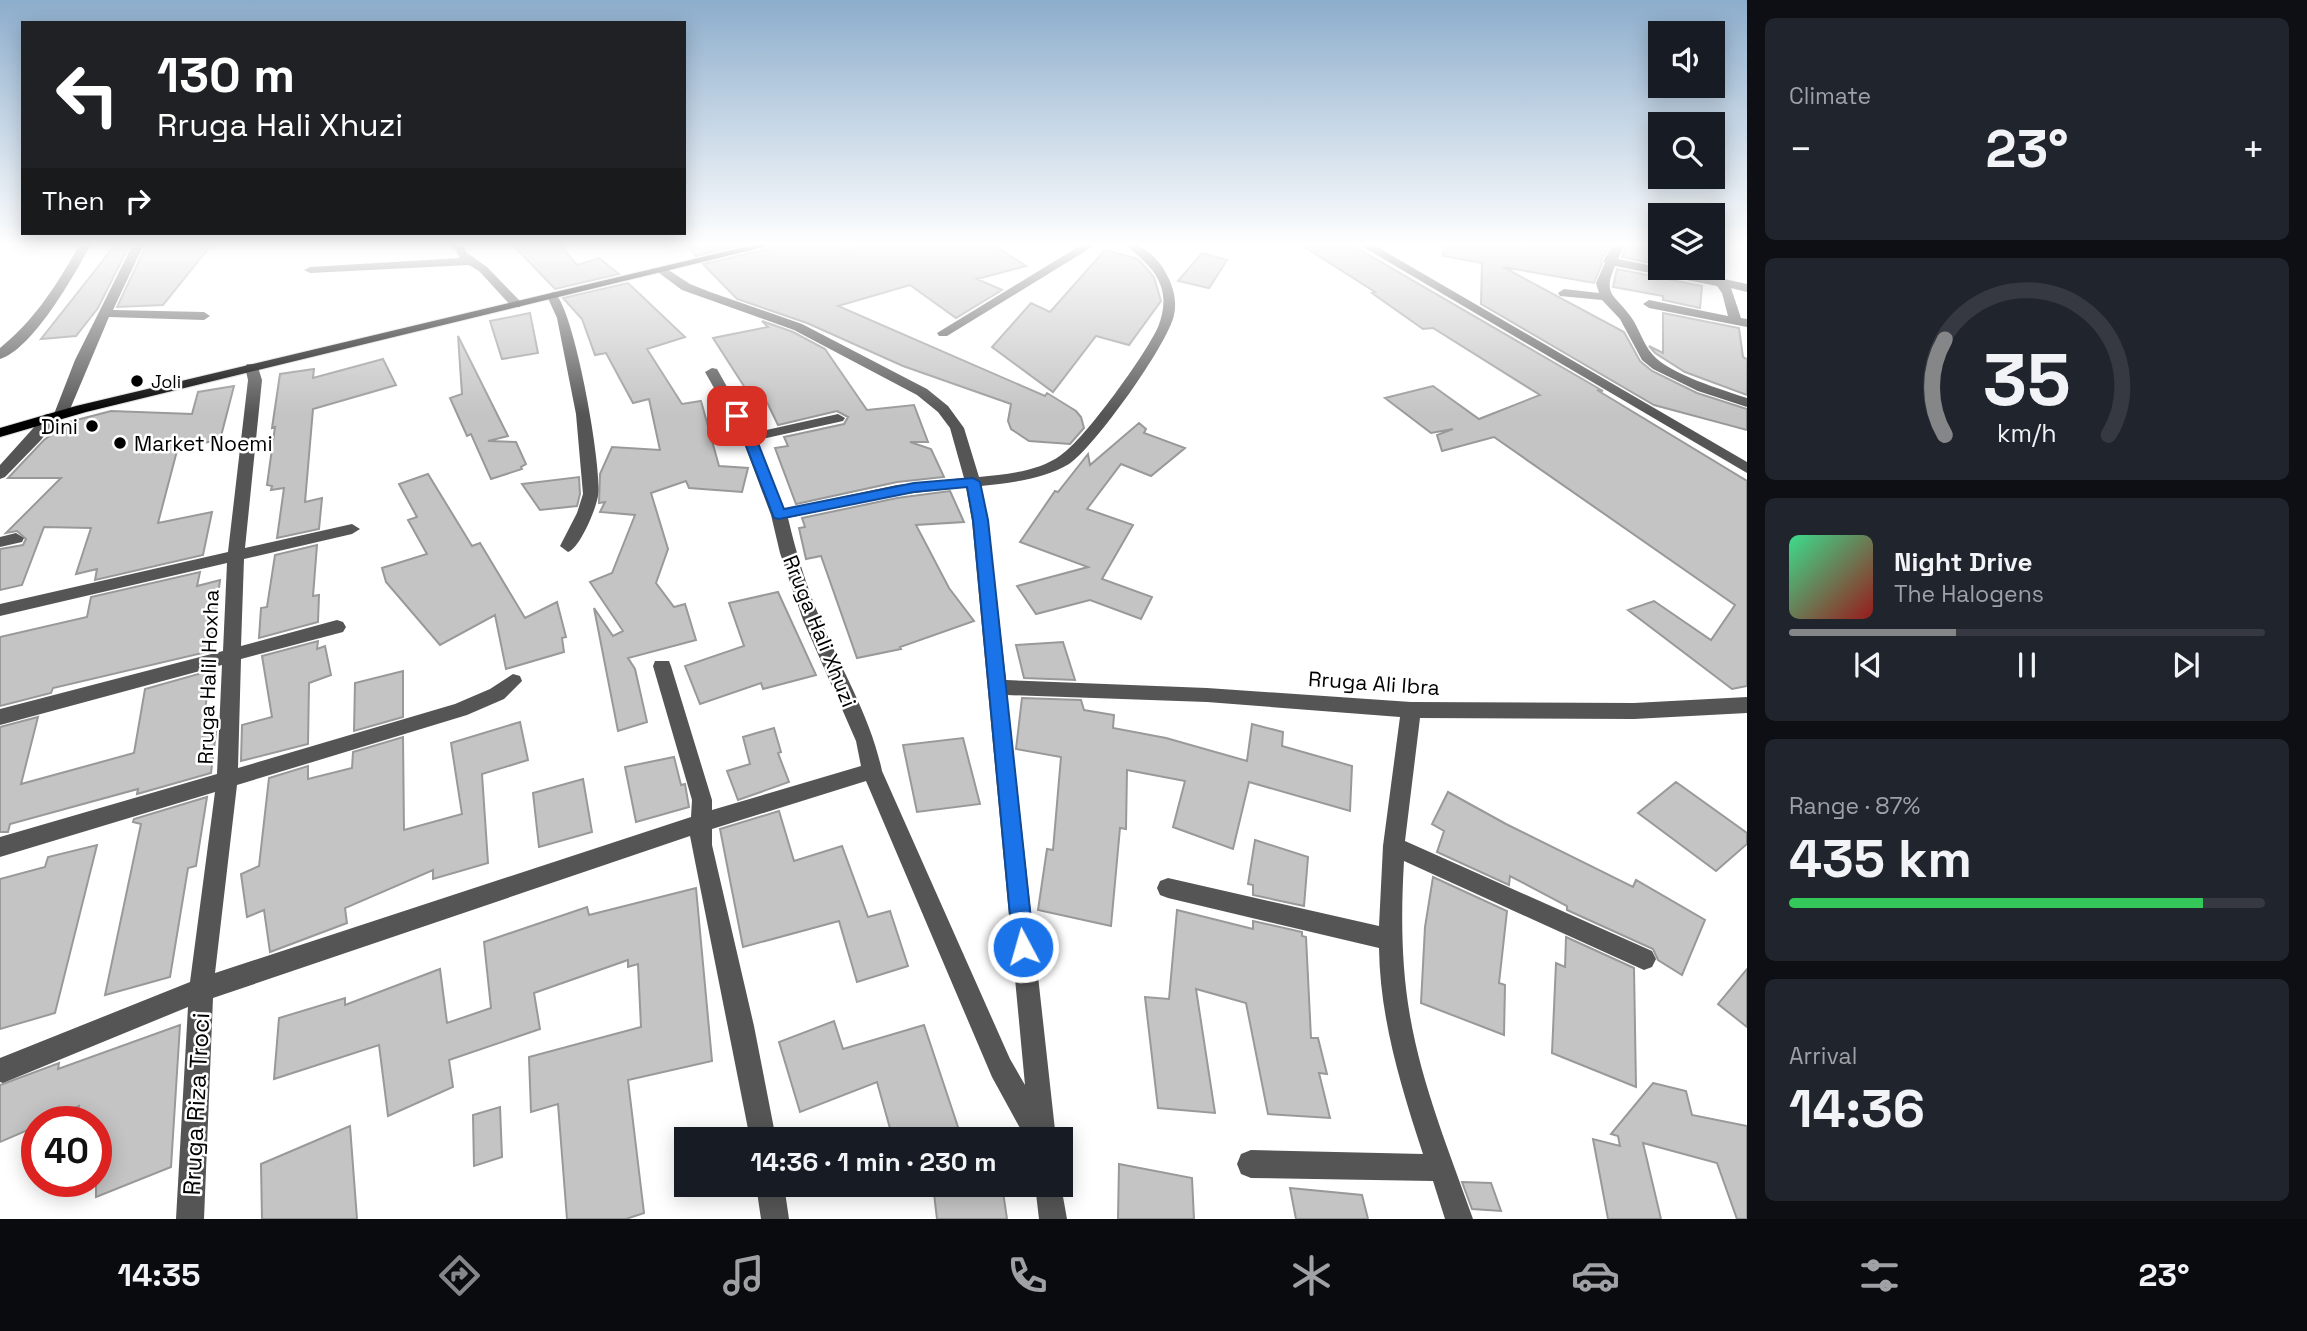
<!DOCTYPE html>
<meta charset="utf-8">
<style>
body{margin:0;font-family:"Space Grotesk",sans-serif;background:#20242c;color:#f1f3f6;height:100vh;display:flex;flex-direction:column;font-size:26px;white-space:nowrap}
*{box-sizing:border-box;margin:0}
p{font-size:23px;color:#9ea1a6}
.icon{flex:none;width:38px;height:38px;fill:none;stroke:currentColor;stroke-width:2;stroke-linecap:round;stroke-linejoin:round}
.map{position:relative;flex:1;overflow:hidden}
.details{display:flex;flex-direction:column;gap:18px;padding:18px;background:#0d0f14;width:560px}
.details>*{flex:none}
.hud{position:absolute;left:21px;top:21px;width:665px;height:214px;border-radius:0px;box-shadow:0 4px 18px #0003;background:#202124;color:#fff;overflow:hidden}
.tools{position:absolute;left:1648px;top:21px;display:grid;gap:14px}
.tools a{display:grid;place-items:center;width:77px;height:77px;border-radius:0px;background:#171b24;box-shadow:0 4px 18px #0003;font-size:35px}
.speed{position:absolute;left:21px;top:1106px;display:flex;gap:14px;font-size:35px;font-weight:700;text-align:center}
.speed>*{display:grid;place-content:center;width:91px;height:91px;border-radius:50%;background:#171b24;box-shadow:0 4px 18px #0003;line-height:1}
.speed .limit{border:10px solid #d22;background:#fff;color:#111}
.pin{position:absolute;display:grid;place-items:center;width:60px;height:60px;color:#fff;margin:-30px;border-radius:14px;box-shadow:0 4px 10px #0006}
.me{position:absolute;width:77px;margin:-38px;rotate:354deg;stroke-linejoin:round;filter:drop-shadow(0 0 5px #0008)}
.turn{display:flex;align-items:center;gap:24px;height:147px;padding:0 21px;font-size:32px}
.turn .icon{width:91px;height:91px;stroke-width:2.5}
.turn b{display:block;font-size:49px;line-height:60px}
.then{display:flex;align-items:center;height:66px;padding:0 21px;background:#0003;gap:14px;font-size:26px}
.big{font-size:52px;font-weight:700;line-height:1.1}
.details .card{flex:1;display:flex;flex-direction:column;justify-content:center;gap:10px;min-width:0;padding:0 24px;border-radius:10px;background:#20242c}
.details .dial{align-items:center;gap:0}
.dial svg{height:182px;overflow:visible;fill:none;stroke:#363941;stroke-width:7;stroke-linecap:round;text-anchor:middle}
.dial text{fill:#f1f3f6;stroke:none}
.song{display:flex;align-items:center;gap:21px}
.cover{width:84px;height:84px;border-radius:10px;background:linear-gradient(135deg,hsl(150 70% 55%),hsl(0 70% 35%))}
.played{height:7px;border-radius:4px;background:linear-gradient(90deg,#858687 35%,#363941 35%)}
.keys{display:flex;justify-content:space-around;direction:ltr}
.heat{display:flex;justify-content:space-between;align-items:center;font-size:38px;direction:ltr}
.charge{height:10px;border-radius:5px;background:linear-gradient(90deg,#34c759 87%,#363941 0)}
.trip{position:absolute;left:674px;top:1127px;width:399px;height:70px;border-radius:0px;background:#171b24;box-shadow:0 4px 18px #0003;font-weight:700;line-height:70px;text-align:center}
.tabs{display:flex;height:112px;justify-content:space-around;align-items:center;background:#090b0e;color:#9ea1a6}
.tabs .icon{width:49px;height:49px}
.tabs .selected{color:#858687}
.tabs b{font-size:32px;color:#f1f3f6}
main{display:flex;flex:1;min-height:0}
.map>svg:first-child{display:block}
</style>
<main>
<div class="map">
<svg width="1747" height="1219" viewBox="0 0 1747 1219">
<rect width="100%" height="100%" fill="#fff"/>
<path fill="#c4c4c4" stroke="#999" stroke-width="2" d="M116,244h14l-32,64 -22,28 -35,3z
M147,244h65l-49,61 -46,2z
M512,244h47l18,21 22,-7 20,16 -64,15z
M687,244h59l-50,12z
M779,244h64l1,6 24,-6h124l34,22 -49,13 25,11 -46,28 -46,-33 -72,21 207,90 2,-3 29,18 5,6 3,11 -14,16 -41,-3 -18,-12 -3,-8 3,-17 -108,-38 -96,-43 -70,-24 -34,-35 74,-17z
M1300,244h50l253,147 -6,-1 150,91v205l-15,3 -104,-79 26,-9 57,39 24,-35 -241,-168 -52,14 -5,-16 16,-6 -22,4 -46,-35 48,-12 46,33 61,-24 -107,-67 -10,1 -51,-36 3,-1z
M1444,244h167l-10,16 1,4 -8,19 -91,-16 121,65 16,29 12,10 45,22 50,16v21l-93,-25 -173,-101 1,-41 -39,-7z
M1628,244h33v21l-39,-8z
M1105,250l33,9 16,18 7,24 -32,44 -33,-9 -43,56 -61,-45 39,-44 19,9z
M1202,253l25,7 -18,28 -31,-7z
M1617,269l85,17 -2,22 -37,-8v-4l-50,-9z
M628,283l57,54 -38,12 35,55 19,-3 18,65 29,2 -6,24 -53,-4 -3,-7 -35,12 17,56 -12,34 18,24 11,-3 11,36 -68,18 7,11 12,53 -29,9 -24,-123 19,28 10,-5 -33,-49 22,-9 23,-58 -35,-3 5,-10 -6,1 1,-29 12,-27 48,3 -11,-51 -16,4 -27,-50 -11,2 -13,-36 -19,-21z
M530,313l8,40 -36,6 -12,-38z
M1663,313l76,15 4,29 4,2v36l-62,-23 -30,-19 -6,-7 14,7z
M762,321l31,11 32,17 42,61 47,-5 14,37h-18l21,7 13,28 -47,5 -101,22 -21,-56 13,-2 -4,-9 60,-13 4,-7 -11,-6 -59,14 -15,-31 -12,3 -38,-59 55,-11z
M458,336l50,100 -20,5 28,1 10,22 -5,3 1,2 -31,10 -20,-45 -4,2 -17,-38 12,-4z
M383,359l13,26 -83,24 -8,93 17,-4 -3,31 -42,9 7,-50 -13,2 1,-4 -5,-1 8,-58 -3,1 8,-54 34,-5 -1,9z
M234,386l-14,54 -42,7 -20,76 54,-11 -9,43 -108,25 2,-11 -21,5 15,-46 -47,-1 -22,58 -22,5v-41l23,-4 3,-6 -9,-8 -11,2 55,-55h-53l36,-38 25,-18 42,-11 81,3 6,-22z
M1139,423l7,6 -2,4 41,15 -34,28 -30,-12 -34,45 46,16 -31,54 50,18 -11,22 -51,-19 -54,14 -19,-28 71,-19 -68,-25 35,-51 3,1 30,-38 2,11z
M428,474l44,72 8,-3 45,75 32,-16 9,35 -4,1 2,14 -58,17 -11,-54 -55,30 -54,-63 -4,-14 45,-14 -19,-34 9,-3 -18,-33z
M579,477l1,17 -3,12 -37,4 -18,-26z
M950,491l14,31 -48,3 33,63 25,33 -74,26 1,2 -44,9 -36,-102 -15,3 -7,-31 6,-1 -3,-9 95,-20z
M317,545l-4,51 6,-1 -1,27 -59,16 2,-30 6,-1 8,-52z
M200,572l-3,14 23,-6 -9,71 -158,37 -2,5 -51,13v-69l87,-20 4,-20z
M778,592l38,83 -53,14 -2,-6 -61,21 -15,-38 59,-20 -15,-43z
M318,641l-1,8 8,-3 6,29 -22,8 -1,61 -67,17 1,-36 30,-8 -10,-61z
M1063,642l12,38 -51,-2 -8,-33z
M209,671l-6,65 13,-4 -5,41 -74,21 1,-5 -128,35 -2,8h-8v-105l38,-10 -17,67 113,-31 11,-64z
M403,671v46l-49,14 1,-48z
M1022,698l59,2 3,10 30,5 -1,13 53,10 81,23 5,-37 31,8 -1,14 70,20 -2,45 -101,-29 -16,67 -60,-22 12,-46 -58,-11 -1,59 -6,-1 -9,98 -73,-16 9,-61 6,1 8,-93 -45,-8z
M520,722l8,38 -46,14 6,89 -55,16v-9l-88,38 2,15 -77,29 -6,-42 -17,7 -6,-43 18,-8 10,-88 39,-12v13l44,-11 1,-16 50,-15 1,93 58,-16 -11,-71z
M774,728l7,24 -3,1 11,29 -51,18 -11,-29 23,-7 -7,-27z
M963,738l17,66 -63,8 -14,-67z
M674,757l7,28 4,-1 4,23 -53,15 -11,-55z
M583,779l9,53 -53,15 -6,-54z
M1676,782l71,51v11l-31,27 -78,-58z
M1448,792l58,32 127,63 3,-7 69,40 -23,55 -24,-15 -5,-11 -86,-39v-4l-57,-30 -1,9 -72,-33 7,-21 -12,-7z
M207,797l-11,69 -8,2 -18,109 -65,18 36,-171 -8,-2 1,-3z
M779,811l15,50 48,-15 26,71 22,-6 18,55 -51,16 -18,-61 -96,26 -23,-118z
M1255,840l53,17 -4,49 -51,-11v-10l-5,-1z
M97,845l-42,168 -55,16v-150l45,-12 3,-10z
M1433,877l74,34 -8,72 6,2 -1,50 -83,-32 4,-76z
M696,888l16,173 -84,19 16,133 -18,6h-59l-9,-115 -27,8 -2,-55 112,-30 -3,-63 -10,3v-7l-94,33 6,36 -91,31 4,27 -65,29 -9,-71 -105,34 5,-61 66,-20v7l95,-36 7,54 44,-15 -7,-66 103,-35 2,8z
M1177,910l76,19v-8l49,11v4l4,1 5,101h7l9,36 -8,-1 11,45 -62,-4 -22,-111 -50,-14 19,124 -57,-5 -13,-111 24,2z
M1566,937l68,31 2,119 -84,-34 4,-90 9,4z
M1747,969v58l-29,-23z
M834,1021l9,28 81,-24 38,114h-69l-16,-57 -77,30 -21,-70z
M180,1025l-9,142 -75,30v-75h-19l2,-16 -34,16h-8v4l-37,16v-57l59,-22 -1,6z
M1653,1083l33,8 6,24 55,11v93h-10l-20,-56 -74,-20 18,76h-53l-15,-80 27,7 -2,-10 -7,-2z
M500,1107l2,50 -28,9 -1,-51z
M350,1126l7,93h-95l-1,-55z
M1119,1164l73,14 2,41h-76z
M1462,1182l29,1 10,28 -29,-2z
M933,1185h69l5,34h-70z
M1290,1188l72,7 6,24h-72z"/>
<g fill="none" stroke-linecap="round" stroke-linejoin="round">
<defs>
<path id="major" d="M757,244h19l-690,168 -86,25v-9l76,-22z"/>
</defs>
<use href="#major" stroke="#dbdbdb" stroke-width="2"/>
<path fill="#555" fill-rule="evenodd" d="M80,244h11c-16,30 -58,105 -91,115v-11c35,-28 58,-65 80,-104z
M133,244h11l-31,66 91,2 6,4 -6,4 -95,-3 -41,97 -2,3h-8l-17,23 -36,37 -5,2v-14l46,-51h8l21,-54z
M452,244h11l3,8 21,15 33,34v6h-8l-33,-36 -10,-6 -159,8 -6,-3 6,-3 150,-9z
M1083,244h14l-150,92h-8l-2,-3z
M1126,244c16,-1 25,9 35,21 10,15 17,32 13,50 -6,29 -80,133 -105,149 -25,15 -58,19 -88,22l7,35 18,159 201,8 204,14 223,1 113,-6v16l-113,6 -214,-1 -15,123 247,110 4,8 -4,8 -8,3 -240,-109c-3,52 -3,103 6,155 12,70 40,137 63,203h-28l-12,-38 -182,-3 -10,-4 -4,-10 4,-10 10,-4 172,4c-22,-67 -43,-135 -44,-206l-211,-50 -8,-3 -3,-7 3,-7 8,-3 211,48 4,-80 17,-129 -193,-15 -200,-7 49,444h-30l-34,-62 -126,-296 -154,48v16l42,181 22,113h-26l-60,-303 -477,162 -9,221h-28l12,-212 -185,76 -3,-1v-24l190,-76 25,-190 -215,65v-20l217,-63 5,-109 -222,60v-16l223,-58 4,-88 -227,53v-12l228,-52 20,-172 -3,-13 2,-3h10l5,16 -17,168 107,-24 8,5 -8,5 -108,25 -3,87 96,-26 6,2 3,5 -3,5 -102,27 -3,109 217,-64 35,-15 23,-15 7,2 2,5 -18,18 -37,16 -230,70 -22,188 476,-156 1,-17 -39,-134 2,-5h14l2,5 41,134v10l149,-44 -5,-25 -53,-121 -23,-67 -9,-38 -29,-77 -37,-66 7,-4 5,1 36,64 85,-19 7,4 -2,3 -86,19 27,69 113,-24 67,-7 -14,-50 -12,-16 -21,-17 -123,-65 -112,-40 -23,-17v-4h8l23,15 20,8 92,32 125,65 21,17 16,22 15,49c27,-3 59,-5 82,-22 24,-16 85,-101 97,-128 5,-12 7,-25 4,-37 -5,-21 -22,-31 -36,-46zM966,487l6,34 53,564 -15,-26 -128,-288c-11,-53 -40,-100 -61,-150 -14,-33 -25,-68 -33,-103l109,-23z
M1358,244h14l375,218v11z
M1614,244h11l-7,15 94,19 1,-34h11v35l23,5v8l-16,-4 10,30 6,1v8l-98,-19 -6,-4 6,-4 79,16 -6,-23 -5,-7 -102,-20c-13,30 0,28 16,51 8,11 12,27 22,38 16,19 70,35 94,43v9l-49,-16 -45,-22 -11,-9 -22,-41 -18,-19 -42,-4 -2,-3 6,-4 35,4 -3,-10 9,-20 -2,-2z
M553,292c20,8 50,178 45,204 -2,13 -18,52 -30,56l-8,-6 17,-33 6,-19 -7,-80 -19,-96 -10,-22z
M16,533l8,5 -2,4 -22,5v-10z
M1060,1180l7,39h-28l-4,-34h25z
M756,1185h28l5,34h-28z"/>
<use href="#major" fill="#000" fill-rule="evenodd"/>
</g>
<linearGradient id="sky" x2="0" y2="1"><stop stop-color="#8cadcc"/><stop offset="0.59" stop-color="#fff"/><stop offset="1" stop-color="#fff" stop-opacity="0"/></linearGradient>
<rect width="1747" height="414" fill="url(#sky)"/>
<path fill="#1a73e8" stroke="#114b97" stroke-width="2" d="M737,412l5,1 14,25 28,71 130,-26 59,-5 7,4 8,38 46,427 -3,7 -8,3 -7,-3 -3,-7 -40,-427 -6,-33 -53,5 -135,27 -5,-1 -31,-80 -12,-22z"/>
<g fill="#000" stroke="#fff" stroke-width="2.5">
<circle cx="137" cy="381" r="7"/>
<circle cx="92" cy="426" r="7"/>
<circle cx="120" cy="443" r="7"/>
</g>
<g text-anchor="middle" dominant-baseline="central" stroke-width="5" stroke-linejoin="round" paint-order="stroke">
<g font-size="18" fill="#000" stroke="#fff" text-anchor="start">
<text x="151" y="381">Joli</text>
</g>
<g font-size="21" fill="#000" stroke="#fff" text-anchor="end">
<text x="78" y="426">Dini</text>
<text x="134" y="443" text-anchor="start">Market Noemi</text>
</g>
<g font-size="21" fill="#000" stroke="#fff">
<text transform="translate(820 631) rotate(68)">Rruga Hali Xhuzi</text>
<text transform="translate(208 677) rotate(-88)">Rruga Halil Hoxha</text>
<text transform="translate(1374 683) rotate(4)">Rruga Ali Ibra</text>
</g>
<g font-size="24" fill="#000" stroke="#fff">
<text transform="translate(196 1104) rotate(-87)">Rruga Riza Troci</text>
</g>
</g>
</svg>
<div class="tools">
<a><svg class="icon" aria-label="sound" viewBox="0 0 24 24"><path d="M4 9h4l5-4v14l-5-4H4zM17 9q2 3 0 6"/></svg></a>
<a><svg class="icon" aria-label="search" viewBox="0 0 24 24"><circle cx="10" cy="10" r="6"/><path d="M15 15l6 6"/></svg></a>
<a><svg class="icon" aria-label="layers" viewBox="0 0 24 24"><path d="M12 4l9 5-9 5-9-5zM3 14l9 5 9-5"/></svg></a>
</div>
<div class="speed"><div class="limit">40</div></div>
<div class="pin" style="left:737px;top:416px;background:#d93025"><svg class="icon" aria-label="arrive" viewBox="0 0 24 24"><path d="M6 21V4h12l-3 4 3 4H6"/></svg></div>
<svg class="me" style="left:1023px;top:947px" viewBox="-20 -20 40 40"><circle r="17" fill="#1a73e8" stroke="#fff" stroke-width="3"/><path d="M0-11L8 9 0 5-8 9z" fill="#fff"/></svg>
<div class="trip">14:36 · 1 min · 230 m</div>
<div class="hud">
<div class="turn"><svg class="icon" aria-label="left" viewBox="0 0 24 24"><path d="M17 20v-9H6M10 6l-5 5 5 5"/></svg><div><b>130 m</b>Rruga Hali Xhuzi</div></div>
<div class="then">Then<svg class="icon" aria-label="right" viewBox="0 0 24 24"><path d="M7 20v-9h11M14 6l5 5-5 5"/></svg></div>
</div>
</div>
<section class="details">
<div class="card"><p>Climate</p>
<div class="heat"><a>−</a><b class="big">23°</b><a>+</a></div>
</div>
<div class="card dial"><svg viewBox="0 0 100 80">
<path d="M14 69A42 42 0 1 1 86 69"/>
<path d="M14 69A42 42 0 0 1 14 27" stroke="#858687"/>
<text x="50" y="56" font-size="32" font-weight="700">35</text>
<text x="50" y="72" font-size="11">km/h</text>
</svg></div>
<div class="card">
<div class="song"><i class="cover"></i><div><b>Night Drive</b><p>The Halogens</p></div></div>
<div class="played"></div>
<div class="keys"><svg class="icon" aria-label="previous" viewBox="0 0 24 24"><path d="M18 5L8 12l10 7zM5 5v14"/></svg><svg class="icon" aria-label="pause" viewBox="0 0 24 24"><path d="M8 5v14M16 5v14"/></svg><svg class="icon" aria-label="next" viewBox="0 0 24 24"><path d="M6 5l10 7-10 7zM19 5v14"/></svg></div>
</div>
<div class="card"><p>Range · 87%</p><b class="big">435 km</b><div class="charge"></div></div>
<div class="card"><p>Arrival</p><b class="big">14:36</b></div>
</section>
</main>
<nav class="tabs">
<b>14:35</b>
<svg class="icon selected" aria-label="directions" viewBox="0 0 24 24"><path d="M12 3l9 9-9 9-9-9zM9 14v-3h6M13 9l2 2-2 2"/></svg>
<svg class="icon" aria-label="music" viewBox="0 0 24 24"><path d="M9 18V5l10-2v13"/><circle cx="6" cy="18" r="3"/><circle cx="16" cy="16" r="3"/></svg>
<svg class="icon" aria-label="phone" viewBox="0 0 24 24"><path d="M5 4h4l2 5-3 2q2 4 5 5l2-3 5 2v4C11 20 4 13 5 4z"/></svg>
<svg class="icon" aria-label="climate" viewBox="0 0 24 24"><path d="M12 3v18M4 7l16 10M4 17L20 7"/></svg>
<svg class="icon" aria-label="car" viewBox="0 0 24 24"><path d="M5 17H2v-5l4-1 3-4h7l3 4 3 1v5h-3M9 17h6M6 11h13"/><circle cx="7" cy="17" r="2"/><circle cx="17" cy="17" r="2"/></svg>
<svg class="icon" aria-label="filters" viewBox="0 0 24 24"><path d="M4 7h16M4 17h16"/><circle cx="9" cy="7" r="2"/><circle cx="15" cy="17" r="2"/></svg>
<b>23°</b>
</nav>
